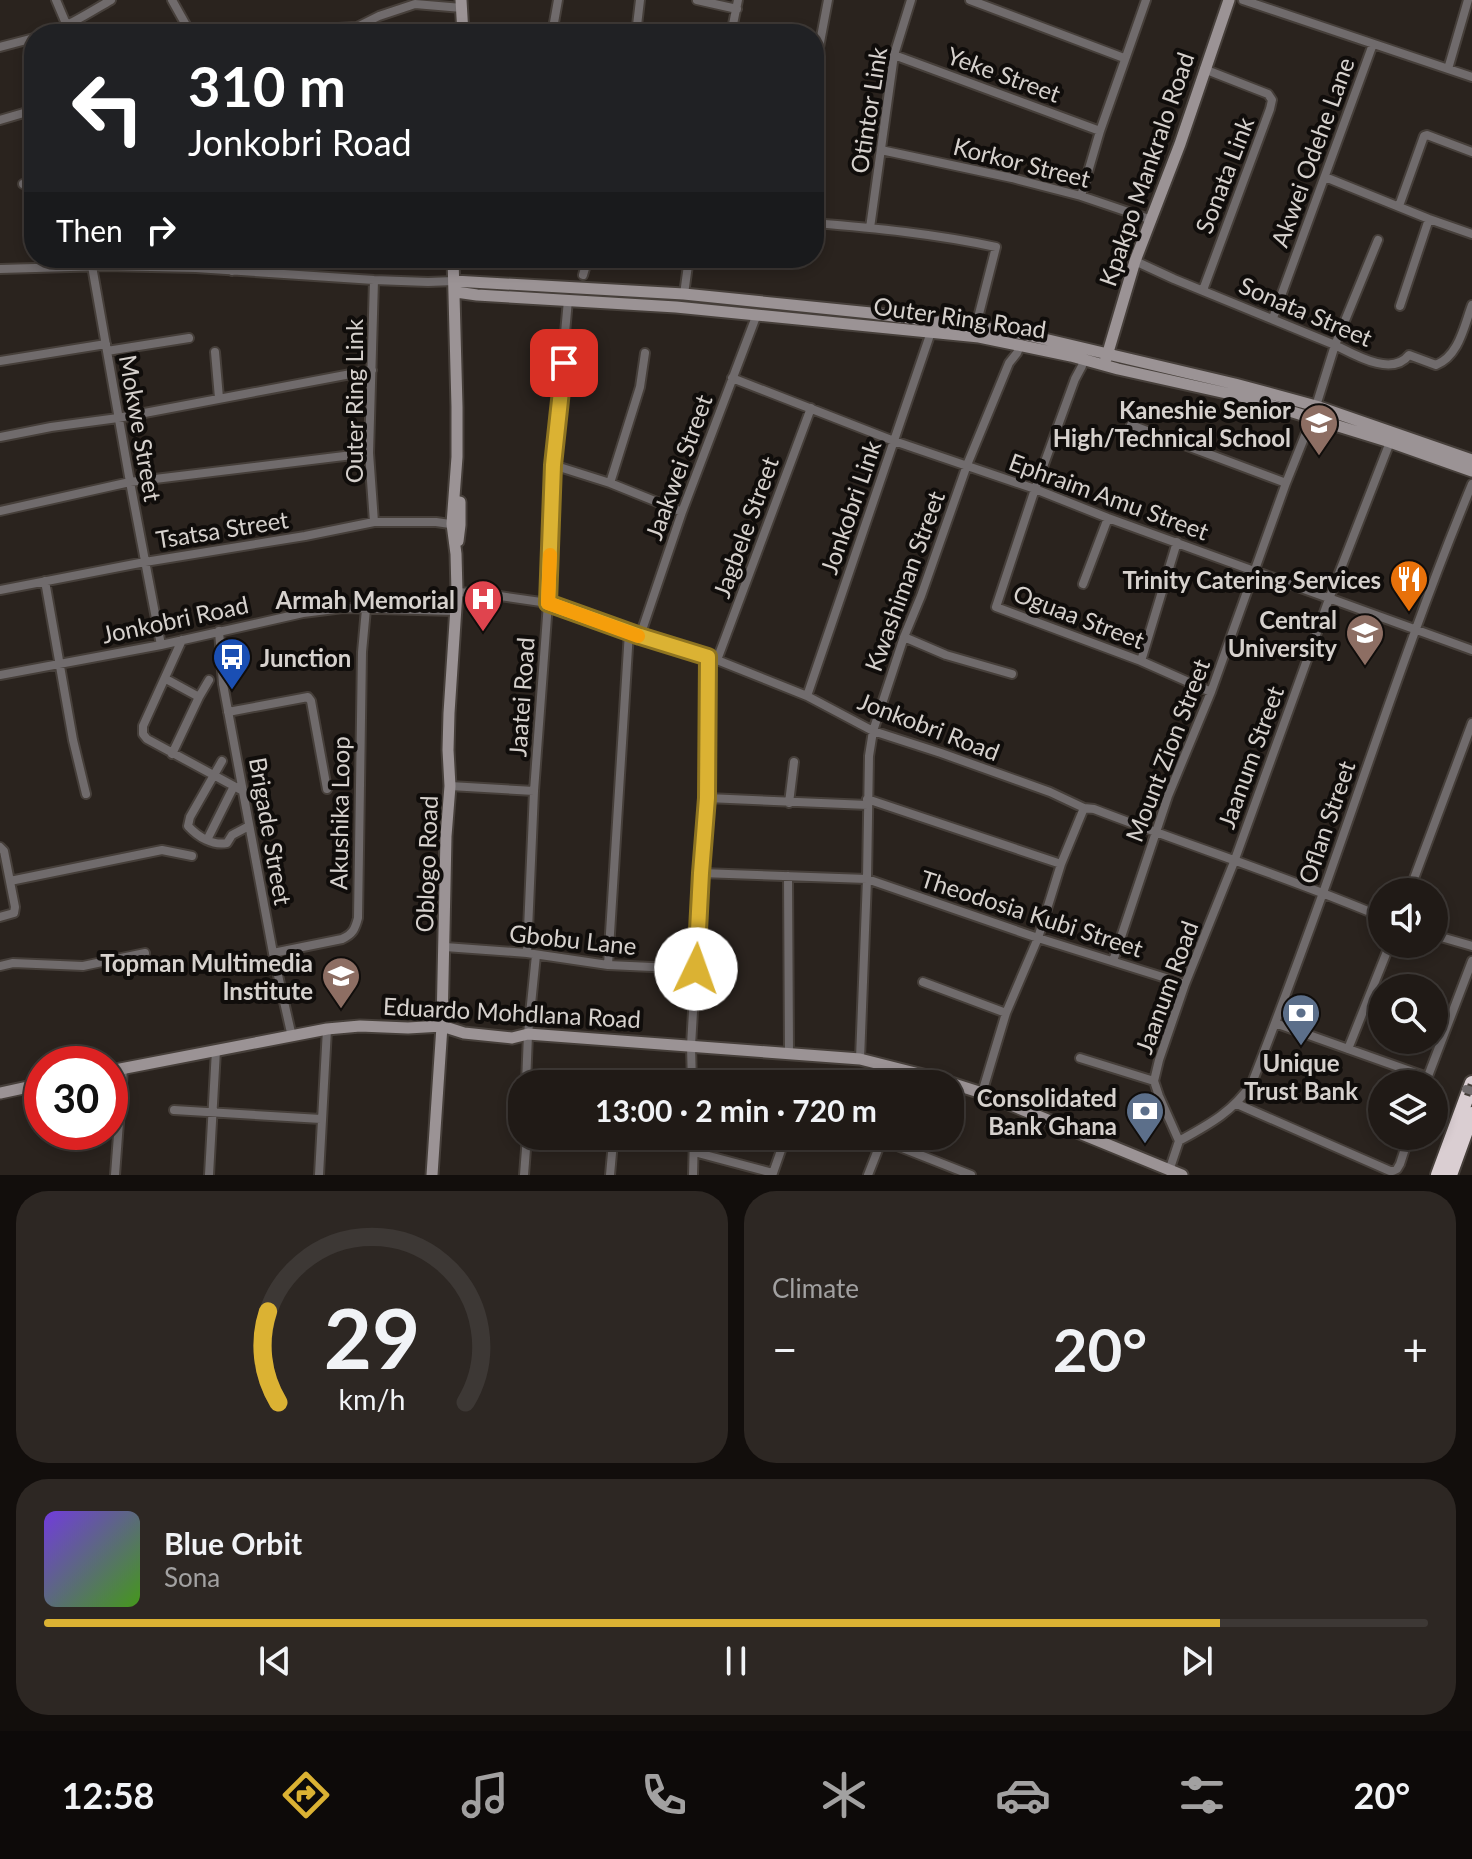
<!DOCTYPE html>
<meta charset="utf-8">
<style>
body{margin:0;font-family:Lato,sans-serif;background:#2d2723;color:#f1f3f6;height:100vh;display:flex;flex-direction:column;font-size:30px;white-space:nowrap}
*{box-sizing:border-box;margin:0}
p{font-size:26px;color:#a2a1a1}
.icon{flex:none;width:44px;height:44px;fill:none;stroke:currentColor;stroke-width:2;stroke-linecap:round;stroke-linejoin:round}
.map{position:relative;height:1175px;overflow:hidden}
.panel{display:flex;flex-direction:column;gap:16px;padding:16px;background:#120e0c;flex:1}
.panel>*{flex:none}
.top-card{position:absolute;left:24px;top:24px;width:800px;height:244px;border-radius:32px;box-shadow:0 4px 12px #0003,0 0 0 2px #3d3835;background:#202124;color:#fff;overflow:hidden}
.fabs{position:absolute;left:1368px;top:878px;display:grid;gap:16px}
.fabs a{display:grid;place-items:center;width:80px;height:80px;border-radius:50%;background:#201a16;box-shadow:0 4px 12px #0003,0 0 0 2px #3d3835;font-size:40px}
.speed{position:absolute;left:24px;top:1046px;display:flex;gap:16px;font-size:40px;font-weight:700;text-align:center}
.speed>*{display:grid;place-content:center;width:104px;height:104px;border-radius:50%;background:#201a16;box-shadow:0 4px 12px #0003,0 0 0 2px #3d3835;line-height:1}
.speed .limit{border:12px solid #d22;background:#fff;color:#111}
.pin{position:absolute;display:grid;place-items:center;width:68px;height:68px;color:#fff;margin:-34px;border-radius:16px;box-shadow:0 4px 12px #0006}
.me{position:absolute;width:88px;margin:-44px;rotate:3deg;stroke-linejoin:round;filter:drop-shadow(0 0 6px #0008)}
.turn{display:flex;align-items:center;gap:28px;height:168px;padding:0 32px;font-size:36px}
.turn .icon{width:104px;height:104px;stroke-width:2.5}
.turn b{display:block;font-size:56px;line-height:68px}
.then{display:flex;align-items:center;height:76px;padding:0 32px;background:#0003;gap:16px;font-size:30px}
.big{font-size:60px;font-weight:700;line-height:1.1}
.panel .card{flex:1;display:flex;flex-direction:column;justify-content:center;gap:12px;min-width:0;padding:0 28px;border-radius:32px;background:#2d2723}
.panel .dial{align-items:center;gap:0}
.dial svg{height:208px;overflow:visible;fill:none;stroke:#3d3835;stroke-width:7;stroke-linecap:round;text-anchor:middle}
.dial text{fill:#f1f3f6;stroke:none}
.song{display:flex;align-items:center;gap:24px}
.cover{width:96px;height:96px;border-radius:12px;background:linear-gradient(135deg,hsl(260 70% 55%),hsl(100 70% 35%))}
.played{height:8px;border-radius:4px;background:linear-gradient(90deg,#dbb233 85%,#3d3835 85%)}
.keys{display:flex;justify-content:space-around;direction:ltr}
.heat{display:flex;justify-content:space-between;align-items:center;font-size:44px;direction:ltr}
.panel .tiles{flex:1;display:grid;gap:16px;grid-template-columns:1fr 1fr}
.card:last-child{grid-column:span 2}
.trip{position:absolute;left:508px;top:1070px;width:456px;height:80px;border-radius:32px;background:#201a16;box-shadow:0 4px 12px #0003,0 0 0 2px #3d3835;font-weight:700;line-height:80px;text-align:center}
.dock{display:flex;height:128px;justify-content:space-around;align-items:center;background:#0d0a09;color:#a2a1a1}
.dock .icon{width:56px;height:56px}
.dock .active{color:#dbb233}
.dock b{font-size:36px;color:#f1f3f6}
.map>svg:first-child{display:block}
</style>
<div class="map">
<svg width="1472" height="1175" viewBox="0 0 1472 1175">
<rect width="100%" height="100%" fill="#2a231e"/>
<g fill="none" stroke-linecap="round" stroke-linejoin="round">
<defs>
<path id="street" d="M56,0l11,26
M172,0l19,34
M697,0l40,9
M970,0l154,58
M1243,0l229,77
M44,34c27,-9 43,-20 67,-34
M279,34l21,-4 57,-3 22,-11 36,-12 47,4
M552,34l6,-34
M636,34l4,-34
M731,34l7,-34
M0,47l34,-9
M894,55l206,76
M1448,69l20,-69
M814,74l14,-74
M0,120l34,-10
M881,150l131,28 69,18 71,24
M1325,177l104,42 43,15
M23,184l11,-1
M1081,196l19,-65 46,-131
M1399,206l25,-70 3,-1 45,17
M814,223c61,5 122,11 182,24l-17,67v13
M870,228l24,-173 17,-55
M230,258l2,13
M1135,261l39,18 161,66c20,10 57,32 74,10l27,10c23,-9 28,-39 36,-60
M92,266l38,216 31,163
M0,269l106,-3 90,2 178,12 54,2 26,-1
M583,275l5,-17
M374,280l-5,173 5,69
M1203,290l67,-181 2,-9 -4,-6 -64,-25
M684,294l5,-36
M1400,306l29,-87
M1273,318l100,-274
M107,351l82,-13
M215,352l4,46
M1083,359l-1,7 -7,13 -40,110 -39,118 145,54 70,31
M0,361l106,-17
M732,378l162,63 141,48 73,29 364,132
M1316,406l19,-61 43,-105
M1131,425l155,58
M0,437l51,-10 67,-9 254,-48
M553,465l57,18 72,29
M610,483l30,-96 5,-34
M0,511l130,-29 239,-29
M45,581l28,159 13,54
M1083,584l25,-66
M0,590l145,-28 160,-26 69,-14h62l21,3
M457,592l29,2 62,9 92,33 77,24 90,36 66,35 68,22 109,39 34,16 10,1c96,37 194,68 288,108
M219,631l4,53 50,269 19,84
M640,636l42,-124 75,-198
M904,637l42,18 66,19
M182,640l-39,86v8l4,5 96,52
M717,660l94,-252
M1141,661l36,-119
M0,675l161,-30 142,-32 40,-5 112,3
M166,679l33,18
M807,696l124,-364
M228,712l80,-15 3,4 16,88
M172,754l27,-57 10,-17
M222,761l-32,56 -2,9c10,11 25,20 39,17l5,-8 17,-9
M450,786l84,5
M707,798l161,7
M867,799l194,65
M789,803l5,-41
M207,840l27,-54
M0,847l4,4 11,56 -1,6 -14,4
M701,873l166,6 171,59 147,46
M788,876l1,177
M10,881l152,-31 30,6
M1409,892l63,-169
M1434,935l38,11
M445,947l82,6 81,12 88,4
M273,953l69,-14c11,-5 13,-10 16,-21l4,-266 4,-43
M527,953l7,-162 14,-188 5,-138 15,-165
M1113,961l55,-165 43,-104 75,-209 26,-65
M608,965l21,-333
M0,966l13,-3 70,3 62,-13
M923,982l83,31
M1275,1023l152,54
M1348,1049l42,-105
M1080,1058l74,23
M860,1059l7,-180 2,-123 4,-25 31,-94 17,-41 46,-131 42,-102 8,-10 4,-9
M526,1084l2,-50 8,-79
M692,1084l-1,-38 10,-173 6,-75 1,-141
M902,1084l5,-13
M1425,1084l47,-123
M982,1093l24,-80 32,-75 23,-74 23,-56
M1237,1104l153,67h3l4,-2 3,-5 9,-28
M174,1110l147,9
M882,1140l89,35
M1179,1141c29,-16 54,-29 73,-58 25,-64 49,-129 72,-193 48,-136 93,-273 148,-406
M694,1152l79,21 13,-37
M1169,1171l10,-30 -20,-45 -5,-15 5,-21 26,-76 49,-122 95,-263 61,-157
M115,1175l8,-106
M209,1175l7,-125
M319,1175l8,-146
M524,1175l3,-39
M610,1175l3,-33 -2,-6
M693,1175l1,-39
M868,1175l15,-38"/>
<path id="secondary" d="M461,0l2,34
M454,281l230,13 187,19 143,19 221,52 81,22 156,54
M456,292l21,3 199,12 303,30 92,19 47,13 126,28 146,45 82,29
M1106,359l29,-98 45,-117 49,-144
M458,541l2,-16v-23
M110,1071l217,-42 33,-3 48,2 34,-2 22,7 48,5 16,-4 332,25 75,19 47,15 200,82
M0,1093l42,-9
M432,1175l10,-149 4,-190 4,-50 -2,-36 1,-37 8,-121 -1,-38 -4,-30 5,-67v-50l-4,-149"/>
<path id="highway" d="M1438,1175l34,-92
M1450,1175l22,-61"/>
</defs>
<use href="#street" stroke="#463f3a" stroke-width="12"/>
<use href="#secondary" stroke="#463f3a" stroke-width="15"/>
<use href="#highway" stroke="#463f3a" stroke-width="18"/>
<use href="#street" stroke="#706b6c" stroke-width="8"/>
<use href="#secondary" stroke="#9b9395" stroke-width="11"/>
<use href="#highway" stroke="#daced2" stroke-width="14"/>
<defs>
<path id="street-bridge" d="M1466,1089l6,2"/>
</defs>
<use href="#street-bridge" stroke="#463f3a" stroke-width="12" stroke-linecap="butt"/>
<use href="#street-bridge" stroke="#706b6c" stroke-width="8"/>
</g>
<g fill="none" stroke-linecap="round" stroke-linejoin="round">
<defs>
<path id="route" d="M564,363l-11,102 -5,138 92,33 68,21 -1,141 -6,75 -5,96"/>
</defs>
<use href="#route" stroke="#8e7421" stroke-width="20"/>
<use href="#route" stroke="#dbb233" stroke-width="14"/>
<path stroke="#f59e0b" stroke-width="14" d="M550,555l-2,48 90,33"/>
</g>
<defs>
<symbol id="school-pin" viewBox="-11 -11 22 30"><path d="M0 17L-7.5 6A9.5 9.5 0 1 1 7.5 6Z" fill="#8d6e63" stroke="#100d0b"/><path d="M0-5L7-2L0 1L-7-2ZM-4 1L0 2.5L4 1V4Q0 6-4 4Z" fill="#fff"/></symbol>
<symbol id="restaurant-pin" viewBox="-11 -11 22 30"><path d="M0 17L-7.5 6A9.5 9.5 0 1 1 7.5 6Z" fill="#e8710a" stroke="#100d0b"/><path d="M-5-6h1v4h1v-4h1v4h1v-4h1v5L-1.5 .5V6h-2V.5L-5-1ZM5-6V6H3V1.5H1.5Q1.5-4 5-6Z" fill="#fff"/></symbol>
<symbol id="hospital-pin" viewBox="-11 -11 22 30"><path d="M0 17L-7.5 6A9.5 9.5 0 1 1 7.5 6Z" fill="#e0444e" stroke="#100d0b"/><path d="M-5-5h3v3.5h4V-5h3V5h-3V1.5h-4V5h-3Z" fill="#fff"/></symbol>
<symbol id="university-pin" viewBox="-11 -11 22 30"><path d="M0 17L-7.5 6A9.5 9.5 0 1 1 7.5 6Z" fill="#8d6e63" stroke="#100d0b"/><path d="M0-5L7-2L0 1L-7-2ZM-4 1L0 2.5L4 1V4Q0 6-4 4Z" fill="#fff"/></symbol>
<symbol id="bus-pin" viewBox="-11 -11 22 30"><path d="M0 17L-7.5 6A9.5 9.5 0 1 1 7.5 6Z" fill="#1a4fb4" stroke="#100d0b"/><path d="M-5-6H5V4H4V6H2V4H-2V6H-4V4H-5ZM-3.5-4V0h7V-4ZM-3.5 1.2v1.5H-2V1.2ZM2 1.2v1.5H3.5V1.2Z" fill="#fff"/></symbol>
<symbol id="bank-pin" viewBox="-11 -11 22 30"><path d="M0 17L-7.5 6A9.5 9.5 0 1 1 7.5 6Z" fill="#5c6f8a" stroke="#100d0b"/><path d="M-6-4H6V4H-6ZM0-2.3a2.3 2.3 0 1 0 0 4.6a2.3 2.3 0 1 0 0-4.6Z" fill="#fff"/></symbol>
</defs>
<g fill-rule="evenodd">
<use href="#school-pin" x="1297" y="401" width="44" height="60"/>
<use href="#restaurant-pin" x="1387" y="557" width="44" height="60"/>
<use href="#hospital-pin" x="461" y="577" width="44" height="60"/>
<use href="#university-pin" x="1343" y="611" width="44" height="60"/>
<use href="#bus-pin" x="210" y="635" width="44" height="60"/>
<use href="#school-pin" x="319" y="954" width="44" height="60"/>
<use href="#bank-pin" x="1279" y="991" width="44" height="60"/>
<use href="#bank-pin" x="1123" y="1089" width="44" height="60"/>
</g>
<g text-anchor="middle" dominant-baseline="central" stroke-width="8" stroke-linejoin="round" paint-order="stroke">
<g font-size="24" fill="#d6d1cd" stroke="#100d0b">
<text transform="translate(1004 74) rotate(20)">Yeke Street</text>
<text transform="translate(868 110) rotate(-81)">Otintor Link</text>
<text transform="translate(1312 152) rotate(-70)">Akwei Odehe Lane</text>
<text transform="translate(1022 162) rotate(14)">Korkor Street</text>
<text transform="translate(1146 169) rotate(-71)">Kpakpo Mankralo Road</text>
<text transform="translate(1224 175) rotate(-69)">Sonata Link</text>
<text transform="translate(1306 311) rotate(23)">Sonata Street</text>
<text transform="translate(960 317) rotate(8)">Outer Ring Road</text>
<text transform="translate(353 401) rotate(-90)">Outer Ring Link</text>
<text transform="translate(141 428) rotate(80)">Mokwe Street</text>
<text transform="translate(678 467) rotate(-70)">Jaakwei Street</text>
<text transform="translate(1109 496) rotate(20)">Ephraim Amu Street</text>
<text transform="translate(850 507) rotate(-71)">Jonkobri Link</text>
<text transform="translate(745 527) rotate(-70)">Jagbele Street</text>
<text transform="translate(222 529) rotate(-9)">Tsatsa Street</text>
<text transform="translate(904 581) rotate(-70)">Kwashiman Street</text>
<text transform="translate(1079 616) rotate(21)">Oguaa Street</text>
<text transform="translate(175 619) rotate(-12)">Jonkobri Road</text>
<text transform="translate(521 697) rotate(-86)">Jaatei Road</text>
<text transform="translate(929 726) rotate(21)">Jonkobri Road</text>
<text transform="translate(1167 750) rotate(-69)">Mount Zion Street</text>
<text transform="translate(1250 757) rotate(-70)">Jaanum Street</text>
<text transform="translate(339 813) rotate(-89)">Akushika Loop</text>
<text transform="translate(1326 822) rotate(-71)">Oflan Street</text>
<text transform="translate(271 831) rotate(80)">Brigade Street</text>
<text transform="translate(426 864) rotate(-88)">Oblogo Road</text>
<text transform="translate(1032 913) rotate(18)">Theodosia Kubi Street</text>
<text transform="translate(573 939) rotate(6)">Gbobu Lane</text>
<text transform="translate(1166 987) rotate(-70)">Jaanum Road</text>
<text transform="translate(512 1012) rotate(3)">Eduardo Mohdlana Road</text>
</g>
<g font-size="24" font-weight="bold" fill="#d6d1cd" stroke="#100d0b" text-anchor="end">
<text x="1291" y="409">Kaneshie Senior<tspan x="1291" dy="28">High/Technical School</tspan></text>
<text x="1381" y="579">Trinity Catering Services</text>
<text x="455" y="599">Armah Memorial</text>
<text x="1337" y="619">Central<tspan x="1337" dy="28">University</tspan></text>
<text x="260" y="657" text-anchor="start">Junction</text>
<text x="313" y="962">Topman Multimedia<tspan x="313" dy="28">Institute</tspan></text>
<text x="1301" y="1062" text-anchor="middle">Unique<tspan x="1301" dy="28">Trust Bank</tspan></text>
<text x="1117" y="1097">Consolidated<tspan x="1117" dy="28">Bank Ghana</tspan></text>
</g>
</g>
</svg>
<div class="fabs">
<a><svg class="icon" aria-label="sound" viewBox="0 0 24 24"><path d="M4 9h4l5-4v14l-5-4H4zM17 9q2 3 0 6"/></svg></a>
<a><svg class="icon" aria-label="search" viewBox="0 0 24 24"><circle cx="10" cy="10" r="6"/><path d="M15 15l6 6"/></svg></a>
<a><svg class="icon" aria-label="layers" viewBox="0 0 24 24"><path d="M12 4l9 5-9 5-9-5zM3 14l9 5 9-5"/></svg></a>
</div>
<div class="speed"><div class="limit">30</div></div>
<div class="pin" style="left:564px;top:363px;background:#d93025"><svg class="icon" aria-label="arrive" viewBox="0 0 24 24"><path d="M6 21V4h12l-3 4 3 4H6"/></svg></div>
<svg class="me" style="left:696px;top:969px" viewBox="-20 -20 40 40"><circle r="19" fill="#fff"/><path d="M0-13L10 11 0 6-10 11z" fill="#dbb233"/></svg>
<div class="trip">13:00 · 2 min · 720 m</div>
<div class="top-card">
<div class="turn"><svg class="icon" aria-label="left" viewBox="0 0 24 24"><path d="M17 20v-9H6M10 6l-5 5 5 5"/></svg><div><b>310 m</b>Jonkobri Road</div></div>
<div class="then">Then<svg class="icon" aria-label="right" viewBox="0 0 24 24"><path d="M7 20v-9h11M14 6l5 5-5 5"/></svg></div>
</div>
</div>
<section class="panel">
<div class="tiles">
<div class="card dial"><svg viewBox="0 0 100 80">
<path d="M14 69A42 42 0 1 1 86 69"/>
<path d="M14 69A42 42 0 0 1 10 34" stroke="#dbb233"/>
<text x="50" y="56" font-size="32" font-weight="700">29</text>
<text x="50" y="72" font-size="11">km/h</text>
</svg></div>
<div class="card"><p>Climate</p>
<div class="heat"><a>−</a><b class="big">20°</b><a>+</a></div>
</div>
<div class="card">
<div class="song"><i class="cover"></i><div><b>Blue Orbit</b><p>Sona</p></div></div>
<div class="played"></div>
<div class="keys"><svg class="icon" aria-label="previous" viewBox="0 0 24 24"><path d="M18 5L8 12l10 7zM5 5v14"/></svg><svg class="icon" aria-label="pause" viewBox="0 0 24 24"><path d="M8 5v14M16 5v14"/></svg><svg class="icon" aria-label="next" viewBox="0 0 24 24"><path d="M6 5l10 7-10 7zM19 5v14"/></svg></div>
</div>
</div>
</section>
<nav class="dock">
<b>12:58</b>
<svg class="icon active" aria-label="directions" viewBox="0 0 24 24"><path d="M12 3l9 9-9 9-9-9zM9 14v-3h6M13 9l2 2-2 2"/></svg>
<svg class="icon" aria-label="music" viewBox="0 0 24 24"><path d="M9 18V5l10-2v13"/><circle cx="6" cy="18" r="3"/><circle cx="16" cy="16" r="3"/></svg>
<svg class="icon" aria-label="phone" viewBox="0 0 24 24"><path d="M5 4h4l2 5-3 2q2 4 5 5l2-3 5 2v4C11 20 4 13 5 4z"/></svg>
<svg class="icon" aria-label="climate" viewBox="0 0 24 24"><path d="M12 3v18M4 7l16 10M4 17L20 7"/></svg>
<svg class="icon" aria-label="car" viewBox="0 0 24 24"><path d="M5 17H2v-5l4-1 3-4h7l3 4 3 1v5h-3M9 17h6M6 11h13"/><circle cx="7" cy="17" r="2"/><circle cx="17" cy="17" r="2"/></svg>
<svg class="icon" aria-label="filters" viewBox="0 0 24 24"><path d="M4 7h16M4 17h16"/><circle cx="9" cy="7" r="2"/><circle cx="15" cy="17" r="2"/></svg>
<b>20°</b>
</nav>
